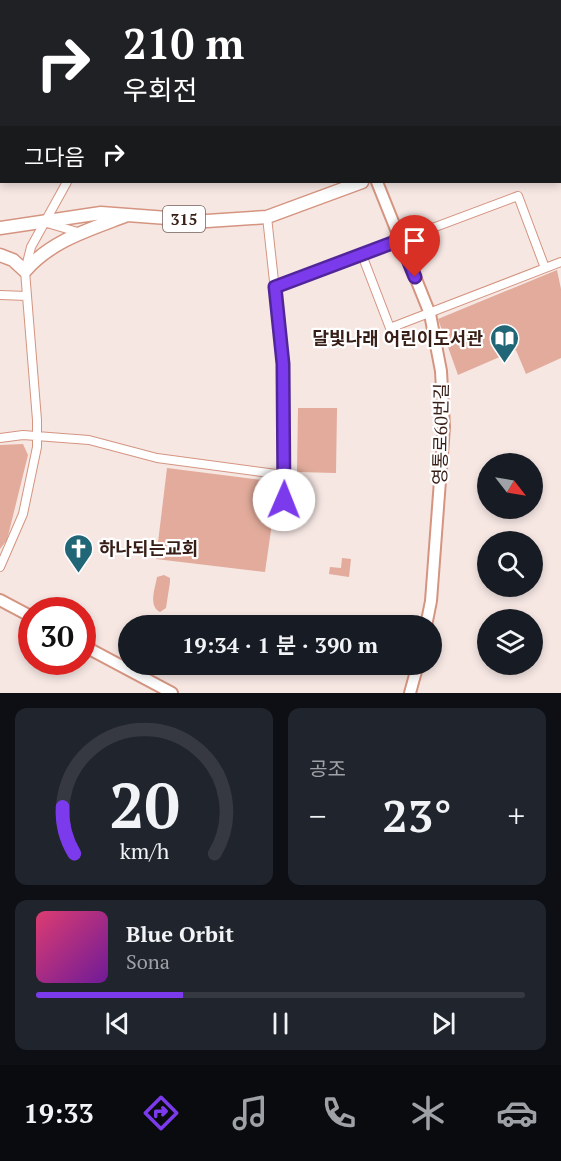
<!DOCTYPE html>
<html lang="ko">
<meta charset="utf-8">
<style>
body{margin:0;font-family:"PT Serif","Noto Sans KR",serif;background:#20242c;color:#f1f3f6;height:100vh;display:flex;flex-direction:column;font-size:22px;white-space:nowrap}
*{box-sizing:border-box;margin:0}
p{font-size:20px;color:#9ea1a6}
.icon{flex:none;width:33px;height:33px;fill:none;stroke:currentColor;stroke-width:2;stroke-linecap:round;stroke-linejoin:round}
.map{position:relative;height:693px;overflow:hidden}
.sheet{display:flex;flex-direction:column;gap:15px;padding:15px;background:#0d0f14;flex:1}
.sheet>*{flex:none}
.top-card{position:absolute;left:0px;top:0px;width:561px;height:183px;box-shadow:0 3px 9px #0003;background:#202124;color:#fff;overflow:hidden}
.needle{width:39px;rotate:121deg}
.buttons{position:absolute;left:477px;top:453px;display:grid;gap:12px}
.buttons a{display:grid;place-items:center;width:66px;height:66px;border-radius:50%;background:#171b24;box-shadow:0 3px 9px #0003;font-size:30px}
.speed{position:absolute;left:18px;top:597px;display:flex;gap:12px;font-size:30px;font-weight:700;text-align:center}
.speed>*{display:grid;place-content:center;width:78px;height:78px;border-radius:50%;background:#171b24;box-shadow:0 3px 9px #0003;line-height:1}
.speed .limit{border:9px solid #d22;background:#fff;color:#111}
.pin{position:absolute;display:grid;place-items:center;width:51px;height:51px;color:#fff;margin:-62px -26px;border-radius:50% 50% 50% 0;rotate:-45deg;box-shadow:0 0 6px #0007}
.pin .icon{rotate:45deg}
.me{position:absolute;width:66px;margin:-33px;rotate:1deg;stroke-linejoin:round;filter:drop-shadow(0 0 4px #0008)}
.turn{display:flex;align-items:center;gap:21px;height:126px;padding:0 24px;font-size:27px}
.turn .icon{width:78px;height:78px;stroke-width:2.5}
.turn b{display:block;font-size:42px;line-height:51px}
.then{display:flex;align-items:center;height:57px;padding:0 24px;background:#0003;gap:12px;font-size:22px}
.big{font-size:45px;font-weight:600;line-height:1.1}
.sheet .card{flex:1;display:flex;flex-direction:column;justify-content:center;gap:9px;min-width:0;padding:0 21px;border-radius:12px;background:#20242c}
.sheet .dial{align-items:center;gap:0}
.dial svg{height:156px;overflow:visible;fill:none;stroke:#363941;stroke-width:7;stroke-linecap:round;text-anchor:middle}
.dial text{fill:#f1f3f6;stroke:none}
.song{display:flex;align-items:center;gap:18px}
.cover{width:72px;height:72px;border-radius:9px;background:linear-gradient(135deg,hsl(340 70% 55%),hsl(280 70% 35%))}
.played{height:6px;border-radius:3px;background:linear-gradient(90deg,#7c3aed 30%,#363941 30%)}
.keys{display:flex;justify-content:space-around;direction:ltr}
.heat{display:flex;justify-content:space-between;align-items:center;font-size:33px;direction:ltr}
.sheet .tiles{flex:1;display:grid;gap:15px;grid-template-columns:1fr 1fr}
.card:last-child{grid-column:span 2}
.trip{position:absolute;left:118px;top:615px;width:324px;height:60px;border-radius:30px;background:#171b24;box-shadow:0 3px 9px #0003;font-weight:600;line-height:60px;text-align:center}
.dock{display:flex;height:96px;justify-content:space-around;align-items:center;background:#090b0e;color:#9ea1a6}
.dock .icon{width:42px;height:42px}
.dock .current{color:#7c3aed}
.dock b{font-size:27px;color:#f1f3f6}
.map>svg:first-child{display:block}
</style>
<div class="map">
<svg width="561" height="693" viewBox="0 0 561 693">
<rect width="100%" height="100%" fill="#f6e7e3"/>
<path fill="#e2ab9b" d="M557,270l4,19v69l-35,16 -10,-24 -58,25 -20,-56z
M298,408h39l-1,65 -39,-1z
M23,444l5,11 -21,85 -7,9v-104z
M167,468l111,14 -13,90 -109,-13z
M342,558l9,1 -2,18 -20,-3 1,-7 11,1z
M164,575l6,3v4l-4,26 -6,4c-12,-6 -5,-23 -3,-35z"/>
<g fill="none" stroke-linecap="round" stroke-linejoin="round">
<path stroke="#a2abe3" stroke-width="2" d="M452,0l1,2"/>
<path stroke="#d0bfba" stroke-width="14" stroke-dasharray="14 7" stroke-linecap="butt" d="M536,0v2
M560,135l1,8"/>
<defs>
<path id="street" d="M55,0l3,1
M267,217l16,147 1,136
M47,223l34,10
M362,255l28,73 171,-66
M275,287l243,-91 27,72
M0,295l27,1
M0,438l23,-3 66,5 68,18 127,17
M0,567l23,-53 14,-67v-27l-12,-149 6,-24 36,-65"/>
<path id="secondary" d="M243,0l2,2
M377,182l53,132 11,57 3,56 -13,174 -5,25
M0,600l32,17
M82,645l90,48
M410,693l8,-29"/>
<path id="primary" d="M560,108h1
M0,228l101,-15 106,8 60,-4 95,-35
M0,255l13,5 12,11c26,-30 63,-41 100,-55"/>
<path id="highway" d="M513,0v2
M527,0v2
M543,2v-2
M560,77l1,2
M560,155l1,9"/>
</defs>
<use href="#street" stroke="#d59480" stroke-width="10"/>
<use href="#secondary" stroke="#d59480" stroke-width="14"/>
<use href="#primary" stroke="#d59480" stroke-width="15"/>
<use href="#highway" stroke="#d59480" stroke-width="16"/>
<use href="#street" stroke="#fff" stroke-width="8"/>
<use href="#secondary" stroke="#fff" stroke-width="10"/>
<use href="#primary" stroke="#fff" stroke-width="12"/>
<use href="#highway" stroke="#fff" stroke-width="14"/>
</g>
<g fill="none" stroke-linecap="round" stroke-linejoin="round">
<defs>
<path id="route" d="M284,500l-1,-136 -8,-77 125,-47 15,37"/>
</defs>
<use href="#route" stroke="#51269a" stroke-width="15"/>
<use href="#route" stroke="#7c3aed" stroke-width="10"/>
</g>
<defs>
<symbol id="library-pin" viewBox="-11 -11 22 30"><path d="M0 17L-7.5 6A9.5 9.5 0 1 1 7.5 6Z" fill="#216677" stroke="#fff"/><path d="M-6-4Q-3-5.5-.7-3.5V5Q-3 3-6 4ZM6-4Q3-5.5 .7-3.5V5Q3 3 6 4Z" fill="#fff"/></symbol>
<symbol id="church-pin" viewBox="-11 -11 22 30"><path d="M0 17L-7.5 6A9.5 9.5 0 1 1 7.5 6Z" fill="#216677" stroke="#fff"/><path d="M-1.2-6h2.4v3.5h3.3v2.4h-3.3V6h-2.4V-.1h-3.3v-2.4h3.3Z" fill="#fff"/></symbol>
</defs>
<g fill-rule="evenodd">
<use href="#library-pin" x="488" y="322" width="33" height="45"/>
<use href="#church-pin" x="62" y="532" width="33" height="45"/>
</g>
<g text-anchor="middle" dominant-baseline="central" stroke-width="4.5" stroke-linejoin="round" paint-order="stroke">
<rect fill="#fff" stroke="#73625c" stroke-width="1.5" x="163" y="206" width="42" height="26" rx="4.5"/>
<g font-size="16" font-weight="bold" fill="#371e16">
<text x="184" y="219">315</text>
</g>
<g font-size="18" font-weight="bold" fill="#371e16" stroke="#fff" text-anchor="end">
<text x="483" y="338">달빛나래 어린이도서관</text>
<text x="99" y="548" text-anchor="start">하나되는교회</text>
</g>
<g font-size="18" fill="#371e16" stroke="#fff">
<text transform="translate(440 434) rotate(-89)">영통로60번길</text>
</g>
</g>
</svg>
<div class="buttons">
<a><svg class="needle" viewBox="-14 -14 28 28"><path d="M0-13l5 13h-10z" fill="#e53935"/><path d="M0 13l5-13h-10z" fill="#9ea1a6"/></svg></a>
<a><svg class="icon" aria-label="search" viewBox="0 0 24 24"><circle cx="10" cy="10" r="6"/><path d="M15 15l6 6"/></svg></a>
<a><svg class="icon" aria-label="layers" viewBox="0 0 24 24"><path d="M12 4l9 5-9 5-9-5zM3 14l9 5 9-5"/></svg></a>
</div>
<div class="speed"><div class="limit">30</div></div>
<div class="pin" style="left:415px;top:277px;background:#d93025"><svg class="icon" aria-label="arrive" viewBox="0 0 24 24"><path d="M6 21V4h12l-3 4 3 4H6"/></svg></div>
<svg class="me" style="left:284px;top:500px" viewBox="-20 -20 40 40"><circle r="19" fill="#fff"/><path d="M0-13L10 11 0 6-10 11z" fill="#7c3aed"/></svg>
<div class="trip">19:34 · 1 분 · 390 m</div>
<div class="top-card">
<div class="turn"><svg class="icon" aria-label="right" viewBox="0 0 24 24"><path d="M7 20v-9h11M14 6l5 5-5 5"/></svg><div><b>210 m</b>우회전</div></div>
<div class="then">그다음<svg class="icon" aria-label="right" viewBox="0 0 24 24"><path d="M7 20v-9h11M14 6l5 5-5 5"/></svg></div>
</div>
</div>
<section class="sheet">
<div class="tiles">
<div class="card dial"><svg viewBox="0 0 100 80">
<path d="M14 69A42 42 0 1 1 86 69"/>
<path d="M14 69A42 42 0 0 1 8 45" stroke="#7c3aed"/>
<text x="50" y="56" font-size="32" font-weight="700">20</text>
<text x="50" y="72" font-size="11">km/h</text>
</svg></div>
<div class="card"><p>공조</p>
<div class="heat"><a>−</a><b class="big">23°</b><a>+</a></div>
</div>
<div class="card">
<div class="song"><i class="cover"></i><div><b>Blue Orbit</b><p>Sona</p></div></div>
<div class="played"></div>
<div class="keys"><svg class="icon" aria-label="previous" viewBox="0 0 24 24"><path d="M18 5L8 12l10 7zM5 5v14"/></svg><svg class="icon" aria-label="pause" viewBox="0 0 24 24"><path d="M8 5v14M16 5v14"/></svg><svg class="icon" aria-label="next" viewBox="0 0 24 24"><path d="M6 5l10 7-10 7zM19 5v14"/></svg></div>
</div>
</div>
</section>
<nav class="dock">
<b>19:33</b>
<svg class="icon current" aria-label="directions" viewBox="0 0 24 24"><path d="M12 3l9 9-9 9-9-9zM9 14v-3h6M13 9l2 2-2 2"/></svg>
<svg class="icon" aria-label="music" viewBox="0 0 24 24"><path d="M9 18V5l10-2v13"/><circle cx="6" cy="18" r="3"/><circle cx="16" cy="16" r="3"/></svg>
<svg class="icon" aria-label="phone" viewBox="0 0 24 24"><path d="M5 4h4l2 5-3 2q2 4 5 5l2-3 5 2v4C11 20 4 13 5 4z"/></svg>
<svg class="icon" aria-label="climate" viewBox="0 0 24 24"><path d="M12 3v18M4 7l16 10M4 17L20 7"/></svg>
<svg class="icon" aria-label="car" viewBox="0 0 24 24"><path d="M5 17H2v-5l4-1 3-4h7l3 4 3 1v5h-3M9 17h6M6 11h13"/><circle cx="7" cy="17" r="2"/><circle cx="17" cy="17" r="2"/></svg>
</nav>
